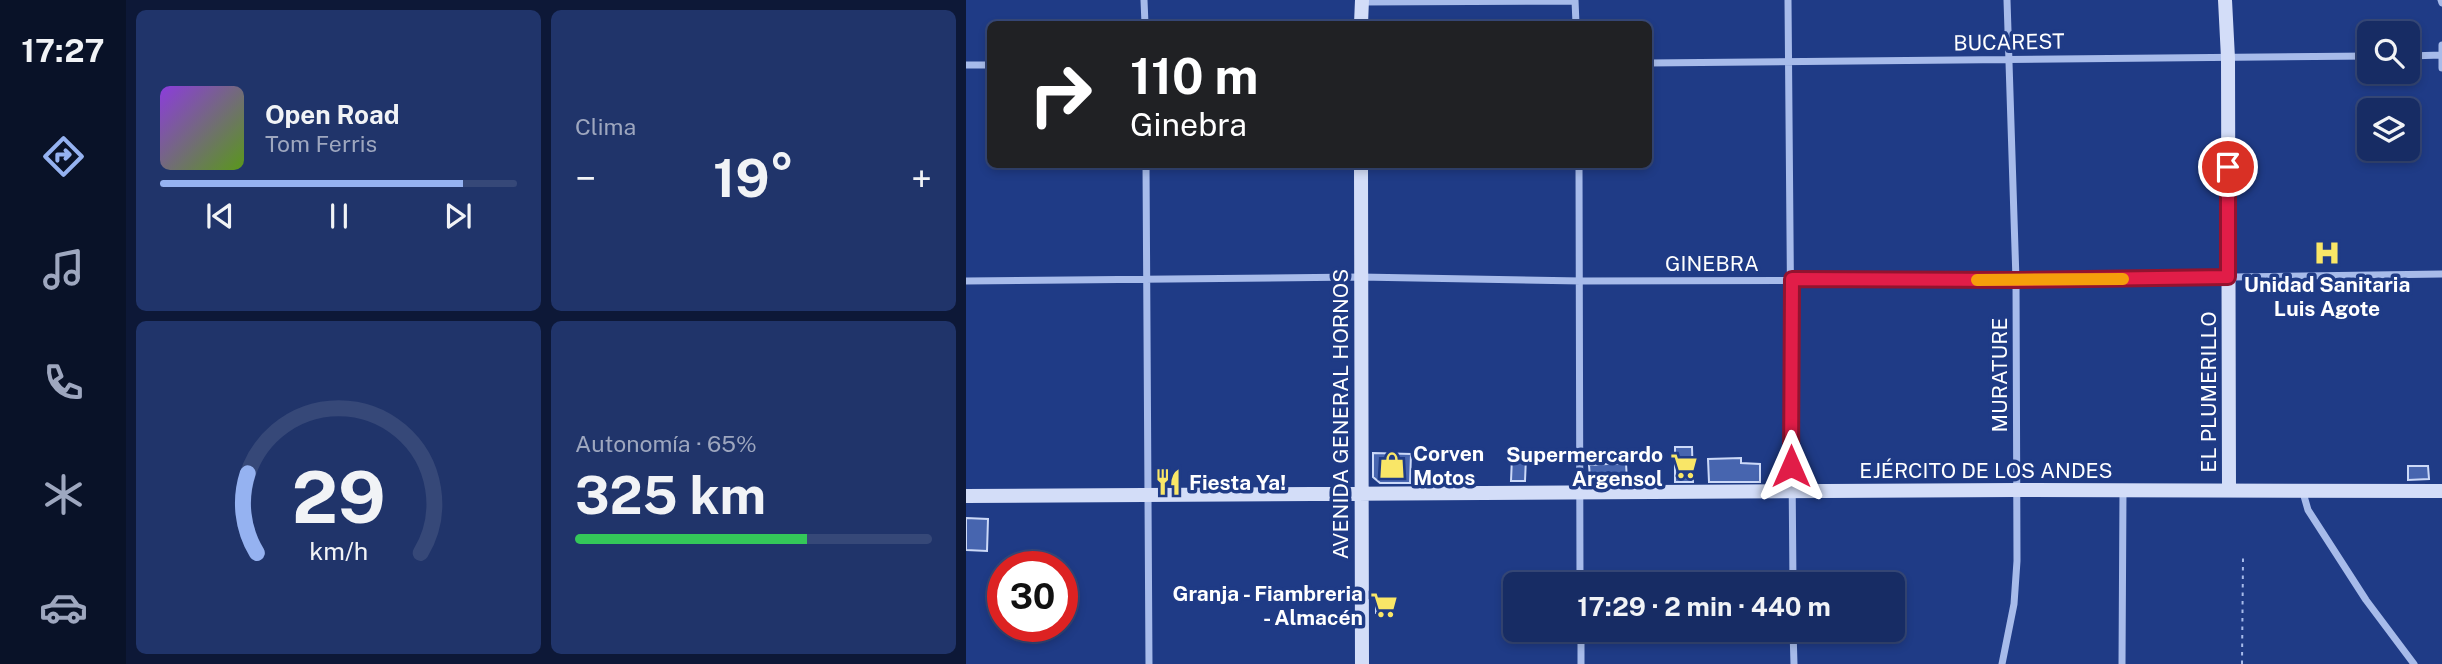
<!DOCTYPE html>
<html lang="es">
<meta charset="utf-8">
<style>
body{margin:0;font-family:"Public Sans",sans-serif;background:#20346a;color:#f1f3f6;height:100vh;display:flex;flex-direction:column;font-size:26px;white-space:nowrap}
*{box-sizing:border-box;margin:0}
p{font-size:23px;color:#9ea7bf}
.icon{flex:none;width:38px;height:38px;fill:none;stroke:currentColor;stroke-width:2;stroke-linecap:round;stroke-linejoin:round}
.map{position:relative;flex:1;overflow:hidden}
.sheet{display:flex;flex-direction:column;gap:10px;padding:10px;background:#0d1837;width:840px}
.sheet>*{flex:none}
.hud{position:absolute;left:21px;top:21px;width:665px;height:147px;border-radius:10px;box-shadow:0 4px 10px #0003,0 0 0 2px #364878;background:#202124;color:#fff;overflow:hidden}
.buttons{position:absolute;left:1391px;top:21px;display:grid;gap:14px}
.buttons a{display:grid;place-items:center;width:63px;height:63px;border-radius:10px;background:#172c64;box-shadow:0 4px 10px #0003,0 0 0 2px #364878;font-size:35px}
.speed{position:absolute;left:21px;top:551px;display:flex;gap:14px;font-size:35px;font-weight:700;text-align:center}
.speed>*{display:grid;place-content:center;width:91px;height:91px;border-radius:50%;background:#172c64;box-shadow:0 4px 10px #0003,0 0 0 2px #364878;line-height:1}
.speed .limit{border:10px solid #d22;background:#fff;color:#111}
.pin{position:absolute;display:grid;place-items:center;width:60px;height:60px;color:#fff;margin:-30px;border:4px solid #fff;border-radius:50%;box-shadow:0 2px 7px #0007}
.me{position:absolute;width:77px;margin:-38px;rotate:0deg;stroke-linejoin:round;filter:drop-shadow(0 0 5px #0008)}
.turn{display:flex;align-items:center;gap:24px;height:147px;padding:0 28px;font-size:32px}
.turn .icon{width:91px;height:91px;stroke-width:2.5}
.turn b{display:block;font-size:49px;line-height:60px}
.big{font-size:52px;font-weight:700;line-height:1.1}
.sheet .card{flex:1;display:flex;flex-direction:column;justify-content:center;gap:10px;min-width:0;padding:0 24px;border-radius:10px;background:#20346a}
.sheet .dial{align-items:center;gap:0}
.dial svg{height:182px;overflow:visible;fill:none;stroke:#364878;stroke-width:7;stroke-linecap:round;text-anchor:middle}
.dial text{fill:#f1f3f6;stroke:none}
.song{display:flex;align-items:center;gap:21px}
.cover{width:84px;height:84px;border-radius:10px;background:linear-gradient(135deg,hsl(270 70% 55%),hsl(90 70% 35%))}
.played{height:7px;border-radius:4px;background:linear-gradient(90deg,#95b2f1 85%,#364878 85%)}
.keys{display:flex;justify-content:space-around;direction:ltr}
.heat{display:flex;justify-content:space-between;align-items:center;font-size:38px;direction:ltr}
.charge{height:10px;border-radius:5px;background:linear-gradient(90deg,#34c759 65%,#364878 0)}
.sheet .tiles{flex:1;display:grid;gap:10px;grid-template-columns:repeat(2,1fr)}
.trip{position:absolute;left:537px;top:572px;width:402px;height:70px;border-radius:10px;background:#172c64;box-shadow:0 4px 10px #0003,0 0 0 2px #364878;font-weight:700;line-height:70px;text-align:center}
main{display:flex;flex:1;min-height:0}
.menu{display:flex;flex-direction:column;width:126px;justify-content:space-around;align-items:center;background:#091228;color:#9ea7bf}
.menu .icon{width:49px;height:49px}
.menu .active{color:#95b2f1}
.menu b{font-size:32px;color:#f1f3f6}
.map>svg:first-child{display:block}
</style>
<main>
<nav class="menu">
<b>17:27</b>
<svg class="icon active" aria-label="directions" viewBox="0 0 24 24"><path d="M12 3l9 9-9 9-9-9zM9 14v-3h6M13 9l2 2-2 2"/></svg>
<svg class="icon" aria-label="music" viewBox="0 0 24 24"><path d="M9 18V5l10-2v13"/><circle cx="6" cy="18" r="3"/><circle cx="16" cy="16" r="3"/></svg>
<svg class="icon" aria-label="phone" viewBox="0 0 24 24"><path d="M5 4h4l2 5-3 2q2 4 5 5l2-3 5 2v4C11 20 4 13 5 4z"/></svg>
<svg class="icon" aria-label="climate" viewBox="0 0 24 24"><path d="M12 3v18M4 7l16 10M4 17L20 7"/></svg>
<svg class="icon" aria-label="car" viewBox="0 0 24 24"><path d="M5 17H2v-5l4-1 3-4h7l3 4 3 1v5h-3M9 17h6M6 11h13"/><circle cx="7" cy="17" r="2"/><circle cx="17" cy="17" r="2"/></svg>
</nav>
<section class="sheet">
<div class="tiles">
<div class="card">
<div class="song"><i class="cover"></i><div><b>Open Road</b><p>Tom Ferris</p></div></div>
<div class="played"></div>
<div class="keys"><svg class="icon" aria-label="previous" viewBox="0 0 24 24"><path d="M18 5L8 12l10 7zM5 5v14"/></svg><svg class="icon" aria-label="pause" viewBox="0 0 24 24"><path d="M8 5v14M16 5v14"/></svg><svg class="icon" aria-label="next" viewBox="0 0 24 24"><path d="M6 5l10 7-10 7zM19 5v14"/></svg></div>
</div>
<div class="card"><p>Clima</p>
<div class="heat"><a>−</a><b class="big">19°</b><a>+</a></div>
</div>
<div class="card dial"><svg viewBox="0 0 100 80">
<path d="M14 69A42 42 0 1 1 86 69"/>
<path d="M14 69A42 42 0 0 1 10 34" stroke="#95b2f1"/>
<text x="50" y="56" font-size="32" font-weight="700">29</text>
<text x="50" y="72" font-size="11">km/h</text>
</svg></div>
<div class="card"><p>Autonomía · 65%</p><b class="big">325 km</b><div class="charge"></div></div>
</div>
</section>
<div class="map">
<svg width="1476" height="664" viewBox="0 0 1476 664">
<rect width="100%" height="100%" fill="#1f3b86"/>
<path fill="#4765af" stroke="#ccd9f8" stroke-width="2" d="M709,447h17l1,35h-18z
M407,453l38,1 -1,29h-30l-7,-6z
M546,457h14l-1,24h-14z
M775,458v5l19,1v18h-51l-1,-23z
M660,463l1,17 -32,1 -5,-3 -1,-13z
M1442,466h20l1,13 -21,1z
M0,518l22,1 -1,32 -21,-1z
M410,596h16v17h-16z"/>
<g fill="none" stroke-linecap="round" stroke-linejoin="round">
<path stroke="#a7bbea" stroke-width="2" stroke-dasharray="3.5 5" stroke-linecap="butt" d="M1276,664l1,-106"/>
<path stroke="#a7bbea" stroke-width="7" d="M178,0l1,24
M609,0l1,24
M822,0l5,584
M1475,0l1,3
M396,2l213,-1
M1476,45v23
M1442,56l34,-1
M682,63l722,-7
M0,65h24
M180,164l3,500
M613,164l1,420
M0,281l394,-4 221,4 435,-1 426,-6
M1336,489l6,21 58,90 48,64
M615,630v34
M827,630l1,34
M1036,664l12,-60 3,-43 -1,-281 -9,-280
M1156,664l1,-173"/>
<path stroke="#d3ddf8" stroke-width="14" d="M1259,0l3,58 1,432
M395,24l1,-24
M395,164l1,500
M0,496l1051,-6 425,1"/>
</g>
<g fill="none" stroke-linecap="round" stroke-linejoin="round">
<defs>
<path id="route" d="M825,466l1,-187 225,1 211,-3v-110"/>
</defs>
<use href="#route" stroke="#92132f" stroke-width="18"/>
<use href="#route" stroke="#e11d48" stroke-width="12"/>
<path stroke="#f59e0b" stroke-width="12" d="M1011,280l146,-1"/>
</g>
<defs>
<symbol id="hospital-bare" viewBox="-9 -9 18 18"><path d="M-5-5h3v3.5h4V-5h3V5h-3V1.5h-4V5h-3Z" fill="#f9e667" stroke="#1f3b86" stroke-width="2.5" paint-order="stroke"/></symbol>
<symbol id="shop-bare" viewBox="-9 -9 18 18"><path d="M-5-2.5h2.3a2.7 3.5 0 0 1 5.4 0H5L5.5 6h-11ZM-1.5-2.5h3a1.5 2.3 0 0 0-3 0Z" fill="#f9e667" stroke="#1f3b86" stroke-width="2.5" paint-order="stroke"/></symbol>
<symbol id="supermarket-bare" viewBox="-9 -9 18 18"><path d="M-6-5.5h2.5l.6 2H6L4.5 2H-2.5L-4.4-4H-6ZM-1.5 3.2a1.3 1.3 0 1 0 .1 0ZM3 3.2a1.3 1.3 0 1 0 .1 0Z" fill="#f9e667" stroke="#1f3b86" stroke-width="2.5" paint-order="stroke"/></symbol>
<symbol id="restaurant-bare" viewBox="-9 -9 18 18"><path d="M-5-6h1v4h1v-4h1v4h1v-4h1v5L-1.5 .5V6h-2V.5L-5-1ZM5-6V6H3V1.5H1.5Q1.5-4 5-6Z" fill="#f9e667" stroke="#1f3b86" stroke-width="2.5" paint-order="stroke"/></symbol>
</defs>
<g fill-rule="evenodd">
<use href="#hospital-bare" x="1342" y="234" width="38" height="38"/>
<use href="#shop-bare" x="407" y="446" width="38" height="38"/>
<use href="#supermarket-bare" x="699" y="447" width="38" height="38"/>
<use href="#restaurant-bare" x="183" y="463" width="38" height="38"/>
<use href="#supermarket-bare" x="399" y="586" width="38" height="38"/>
</g>
<g text-anchor="middle" dominant-baseline="central" stroke-width="7" stroke-linejoin="round" paint-order="stroke">
<g font-size="21" fill="#fff" stroke="#1f3b86">
<text transform="translate(1043 42) rotate(-1)">BUCAREST</text>
<text x="746" y="263">GINEBRA</text>
<text transform="translate(1033 375) rotate(-90)">MURATURE</text>
<text transform="translate(1242 392) rotate(-90)">EL PLUMERILLO</text>
<text transform="translate(374 414) rotate(-90)">AVENIDA GENERAL HORNOS</text>
<text x="1020" y="470">EJÉRCITO DE LOS ANDES</text>
</g>
<g font-size="21" font-weight="bold" fill="#fff" stroke="#1f3b86" text-anchor="start">
<text x="1361" y="284" text-anchor="middle">Unidad Sanitaria<tspan x="1361" dy="24">Luis Agote</tspan></text>
<text x="447" y="453">Corven<tspan x="447" dy="24">Motos</tspan></text>
<text x="697" y="454" text-anchor="end">Supermercardo<tspan x="697" dy="24">Argensol</tspan></text>
<text x="223" y="482">Fiesta Ya!</text>
<text x="397" y="593" text-anchor="end">Granja - Fiambreria<tspan x="397" dy="24">- Almacén</tspan></text>
</g>
</g>
</svg>
<div class="buttons">
<a><svg class="icon" aria-label="search" viewBox="0 0 24 24"><circle cx="10" cy="10" r="6"/><path d="M15 15l6 6"/></svg></a>
<a><svg class="icon" aria-label="layers" viewBox="0 0 24 24"><path d="M12 4l9 5-9 5-9-5zM3 14l9 5 9-5"/></svg></a>
</div>
<div class="speed"><div class="limit">30</div></div>
<div class="pin" style="left:1262px;top:167px;background:#d93025"><svg class="icon" aria-label="arrive" viewBox="0 0 24 24"><path d="M6 21V4h12l-3 4 3 4H6"/></svg></div>
<svg class="me" style="left:825px;top:466px" viewBox="-20 -20 40 40"><path d="M0-17L14 15 0 8-14 15z" fill="#e11d48" stroke="#fff" stroke-width="4"/></svg>
<div class="trip">17:29 · 2 min · 440 m</div>
<div class="hud">
<div class="turn"><svg class="icon" aria-label="right" viewBox="0 0 24 24"><path d="M7 20v-9h11M14 6l5 5-5 5"/></svg><div><b>110 m</b>Ginebra</div></div>
</div>
</div>
</main>
